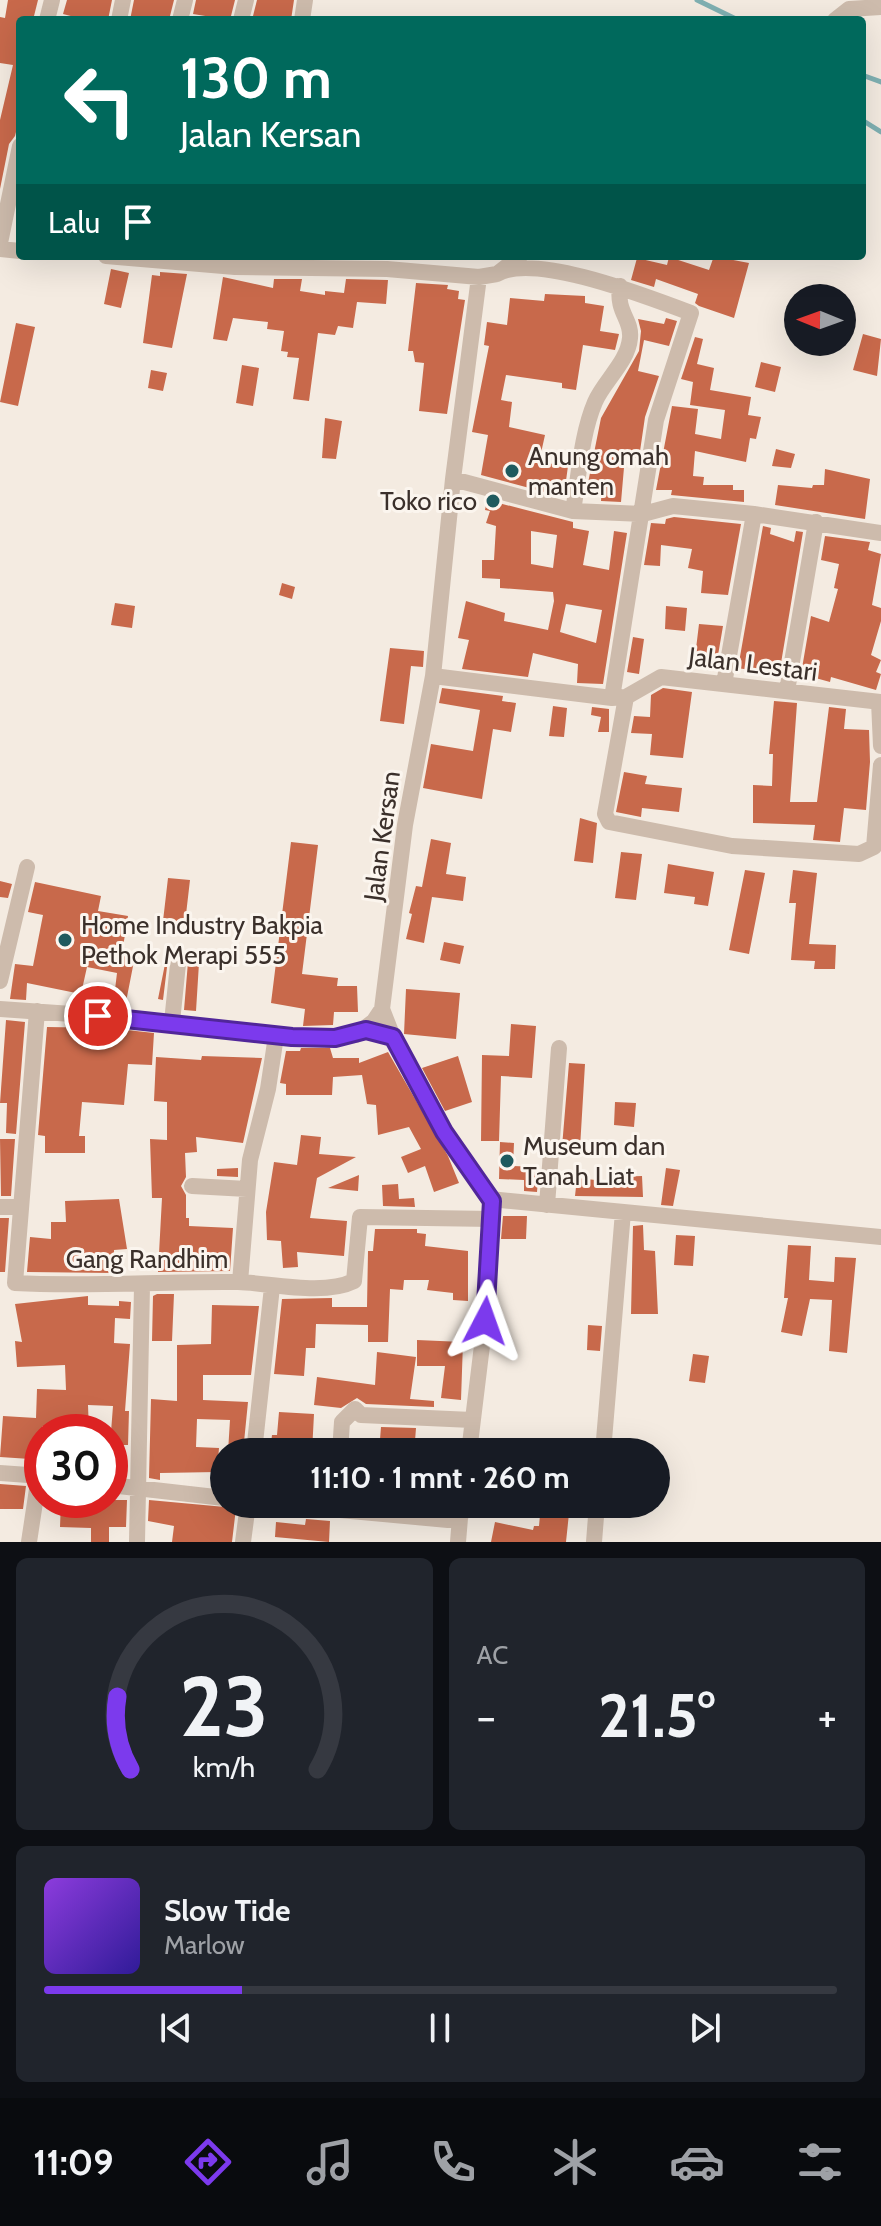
<!DOCTYPE html>
<html lang="id">
<meta charset="utf-8">
<style>
body{margin:0;font-family:Cabin,sans-serif;background:#20242c;color:#f1f3f6;height:100vh;display:flex;flex-direction:column;font-size:30px;white-space:nowrap}
*{box-sizing:border-box;margin:0}
p{font-size:26px;color:#9ea1a6}
.icon{flex:none;width:44px;height:44px;fill:none;stroke:currentColor;stroke-width:2;stroke-linecap:round;stroke-linejoin:round}
.map{position:relative;height:1542px;overflow:hidden}
.details{display:flex;flex-direction:column;gap:16px;padding:16px;background:#0d0f14;flex:1}
.details>*{flex:none}
.top-card{position:absolute;left:16px;top:16px;width:850px;height:244px;border-radius:8px;box-shadow:0 8px 32px #0002;background:#00695c;color:#fff;overflow:hidden}
.needle{width:52px;rotate:271deg}
.tools{position:absolute;left:784px;top:284px;display:grid;gap:16px}
.tools a{display:grid;place-items:center;width:72px;height:72px;border-radius:50%;background:#171b24;box-shadow:0 8px 32px #0002;font-size:40px}
.speed{position:absolute;left:24px;top:1414px;display:flex;gap:16px;font-size:40px;font-weight:700;text-align:center}
.speed>*{display:grid;place-content:center;width:104px;height:104px;border-radius:50%;background:#171b24;box-shadow:0 8px 32px #0002;line-height:1}
.speed .limit{border:12px solid #d22;background:#fff;color:#111}
.pin{position:absolute;display:grid;place-items:center;width:68px;height:68px;color:#fff;margin:-34px;border:4px solid #fff;border-radius:50%;box-shadow:0 2px 8px #0007}
.me{position:absolute;width:88px;margin:-44px;rotate:4deg;stroke-linejoin:round;filter:drop-shadow(0 0 6px #0008)}
.turn{display:flex;align-items:center;gap:28px;height:168px;padding:0 32px;font-size:36px}
.turn .icon{width:104px;height:104px;stroke-width:2.5}
.turn b{display:block;font-size:56px;line-height:68px}
.then{display:flex;align-items:center;height:76px;padding:0 32px;background:#0003;gap:16px;font-size:30px}
.big{font-size:60px;font-weight:800;line-height:1.1}
.details .card{flex:1;display:flex;flex-direction:column;justify-content:center;gap:12px;min-width:0;padding:0 28px;border-radius:12px;background:#20242c}
.details .dial{align-items:center;gap:0}
.dial svg{height:208px;overflow:visible;fill:none;stroke:#363941;stroke-width:7;stroke-linecap:round;text-anchor:middle}
.dial text{fill:#f1f3f6;stroke:none}
.song{display:flex;align-items:center;gap:24px}
.cover{width:96px;height:96px;border-radius:12px;background:linear-gradient(135deg,hsl(270 70% 55%),hsl(250 70% 35%))}
.played{height:8px;border-radius:4px;background:linear-gradient(90deg,#7c3aed 25%,#363941 25%)}
.keys{display:flex;justify-content:space-around;direction:ltr}
.heat{display:flex;justify-content:space-between;align-items:center;font-size:44px;direction:ltr}
.details .tiles{flex:1;display:grid;gap:16px;grid-template-columns:1fr 1fr}
.card:last-child{grid-column:span 2}
.trip{position:absolute;left:210px;top:1438px;width:460px;height:80px;border-radius:40px;background:#171b24;box-shadow:0 8px 32px #0002;font-weight:800;line-height:80px;text-align:center}
.tabs{display:flex;height:128px;justify-content:space-around;align-items:center;background:#090b0e;color:#9ea1a6}
.tabs .icon{width:56px;height:56px}
.tabs .on{color:#7c3aed}
.tabs b{font-size:36px;color:#f1f3f6}
.map>svg:first-child{display:block}
</style>
<div class="map">
<svg width="881" height="1542" viewBox="0 0 881 1542">
<rect width="100%" height="100%" fill="#f4ebe1"/>
<g fill="none" stroke-linecap="round" stroke-linejoin="round">
<path stroke="#7fb0b2" stroke-width="5" d="M697,0l41,20
M862,75l19,7
M862,120l19,12"/>
</g>
<path fill="#c8694b" fill-rule="evenodd" d="M8,0h30l-5,20h-13v96l-5,20 -6,8 -9,45v-69l13,-55 -13,-2v-46l5,1z
M67,0h45l-4,20h-22l-23,-6z
M134,0h40l-5,20h-39z
M196,0h39l-5,20 -37,-6z
M257,0h37l-3,20h-39z
M714,256h15l-1,3 21,4 -15,55 -35,-12 -4,-3 3,-9 -42,-15 -2,8 -23,-7 6,-22 30,7 2,-8 40,13z
M111,269l18,4 -8,35 -17,-4z
M160,272l27,2 -15,74 -29,-5 9,-68 8,1z
M223,277l50,11 1,-9h28l-2,12 25,4v-4l19,2 2,-14 42,1 -2,24 -29,-2 -4,26 -15,-2 -3,9 -17,-2 -9,68 -16,-2 6,-41 -12,-1 1,-5 -7,-1 3,-20 -17,-2 1,-7 -35,-4 -6,23 -14,-2z
M416,283l32,2 -1,4 12,2 -1,8 7,1 -18,114 -28,-3 5,-48 -9,-1 -2,-11h-5z
M545,294l40,2v7l19,3 -4,25 19,3 -4,16 -32,-5 -7,45 -14,-2v-5l-56,-8 -5,25 11,2 -3,25 36,8 -6,27 29,4 -3,22 -16,-2 -1,7 -67,-18 7,-40 -16,-3 17,-86 -5,-1 3,-23 20,3 3,-27 34,3z
M666,318l11,3 -8,25 -25,-6 -6,31 21,5 -14,41 -6,41 -14,-2 -4,46 -20,-1 1,-17 -14,-1 13,-65 38,-67 2,-20 -3,-12 26,5z
M16,323l19,4 -17,79 -18,-4z
M863,334l18,5 -4,37 -24,-6z
M695,337l8,2 -6,25 17,4 -4,22 41,7 -3,18 13,2 -5,22 -6,-1 -4,24 -51,-11 -2,25 11,1 -1,8h30v5h11v12l-73,-7 1,-5h-16l16,-84 26,3 -3,25 26,5 4,-29 -35,-5 3,-23 -12,-3z
M761,362l20,5 -6,25 -20,-5z
M242,365l17,3 -6,38 -17,-3z
M151,370l16,3 -4,18 -15,-3z
M325,418l17,3 -6,38 -14,-1z
M776,449l19,5 -4,14 -19,-2z
M825,469l45,10 -5,40 -90,-14 3,-20 34,3 1,-3h11z
M487,500l86,22v6l16,3 -6,34 26,5 5,-39 13,2 -24,151 -26,-1 1,-19 -45,-11 -5,24 -66,-8 7,-29 -11,-2 8,-37 39,12 -1,8 44,9 6,-29 -1,-9 -53,-4v-9l-18,-1v-18h12l2,-34 -10,-3 4,-12 -5,-1zM531,531l26,4 -4,33 -22,-4zM566,604l36,6 -6,33 -36,-11z
M674,517l67,7 -13,71 -27,-2 2,-22 -15,-3 4,-19 -31,-4 -1,21 -16,-1 7,-42 14,1 1,-5z
M763,526l8,2 -1,6 24,8 2,-11 7,1 -24,143 -41,-7z
M825,536l45,6 -2,8 13,4 -9,51 9,3v13l-10,34 10,5 -5,12 5,2 -5,16 -45,-13 -1,5 -29,-8 10,-58 18,6 9,-33 -4,-1 5,-24 -18,-4z
M282,583l13,4 -3,12 -13,-4z
M115,603l20,3 -3,22 -21,-3z
M666,606l21,2 -2,23 -20,-2z
M699,624l24,2 -7,41 -13,-1 1,-8 -9,-1z
M633,637l11,2 -5,35 -12,-2z
M390,648l34,3 -1,16 -12,-1 -7,58 -24,-3z
M442,688l61,8 -1,5 14,2 -5,29 -18,-3 -11,70 -59,-11 8,-44 42,7 7,-41 -41,-7z
M663,688l29,4 -9,66 -33,-3 2,-21 -21,-1 3,-17 16,1 1,-22z
M774,701l23,2 -7,99h27l12,-95 17,2 -2,20 25,1 1,32 -4,48 -22,-2 -4,34 -27,-2 2,-15 -62,-2v-38l19,1 1,-32h-4z
M553,706l14,2 -3,29 -15,-1z
M592,707l17,2v23h-11l3,-15 -10,-2z
M624,772l23,4 -2,8 37,4 -3,24 -37,-4 -1,9 -25,-5z
M580,818l17,5 -4,40 -19,-2z
M431,839l20,4 -5,31 20,3 -3,24 -31,-4 -8,46 -18,-4 6,-25 -3,-1 7,-27 6,1z
M291,842l27,3 -16,129 36,4 -1,8h20l1,26h-24l-1,13 -30,1 2,-17 -34,-6z
M621,852l21,2 -6,46 -21,-2z
M668,864l46,8 -6,34 -14,-2 1,-7 -31,-4z
M745,870l20,3 -16,81 -20,-4z
M793,870l24,3 -8,71 27,1 -1,24h-21l1,-8 -24,-1 5,-57h-7z
M168,878l22,2 -5,43 -22,-2z
M0,881l12,3 -4,14 -8,-1z
M35,882l66,14 -3,15 30,5 -6,37 13,3 -10,51 -12,-1 4,-33 -30,-6 -6,27 -54,-11 -1,17 -16,-1 5,-35 18,2 10,-51 -15,-3z
M444,942l20,4 -4,18 -20,-4z
M166,959h2l-5,41 -5,-1z
M188,962l11,1 -3,48 -12,-1z
M406,989l54,4 -4,46 -52,-5z
M6,1020l19,2 -9,112 -10,-1 1,-30h-7z
M511,1024l25,2 -4,52 -31,-2 -2,65h-18l1,-86 27,1z
M47,1027l62,1 45,5 -2,32 -24,-1 -4,41 -42,-3 -3,34h6v17h-40v-17l-7,-1z
M301,1048h29l3,10h26v5l29,-11 60,104 11,27 -25,9 -9,-26 -17,7 -7,-16 20,-8 -12,-22 -31,8 -2,-30 -9,-1 -5,-29 -29,2 -1,18h-46v-11l-6,-1 6,-32h14z
M202,1056l60,2 -19,85 -47,-6 1,15 -12,1 1,24 -5,9 5,9v23h3v8l44,2 -3,43 -72,1 4,-74h-10l-2,-59 17,1v-38l-13,-1 2,-44 45,3z
M458,1056l14,46 -27,9 -23,-43z
M569,1063l16,1 -5,84 -18,-1z
M615,1102l21,1 -2,24 -20,-2z
M301,1135l20,2 -2,17 37,3 -39,21 -7,40 37,3 -3,35 -47,-4 1,15 -15,1 -2,-27 -14,-1 -1,-28 8,-50 23,3z
M0,1139h15l-4,57h-10z
M500,1142l14,1 -1,23 26,1 -2,25 -13,-1v-11l-25,-1z
M238,1168v9l-21,-1v-7z
M666,1168l14,2 -7,36 -12,-1z
M359,1175l-1,16 -30,-3z
M642,1176l1,21 -68,-1 2,-18 37,4v-5z
M398,1184l1,15 15,-1 1,9 -32,-1 -1,-21z
M119,1199l8,50 -13,1v23l-87,-1 3,-35 21,2v-17h15l-1,-21z
M503,1216h24l-1,23h-25z
M0,1218h9l-4,54h-5z
M643,1225l1,25 11,1 3,63h-27l2,-88z
M375,1229h42v4l9,1 -1,12 43,5v50l-15,-1v-7l-26,-3 2,-10h-25l-1,10 -13,-1 -2,53h-20v-17l-52,-1 -1,24h-9l-2,28 -30,-2 8,-75 50,-1v9h35l1,-56h5z
M676,1235l19,1 -2,30 -19,-1z
M788,1245l23,1 -2,34 25,2 1,-25 21,1 -9,95 -18,-2 3,-51 -22,-1 -8,37 -21,-4 7,-34h-4z
M157,1294h17l-2,47h-20l1,-45z
M88,1296v9l31,1v-5l12,1 -1,17 -15,-1 -1,25 16,1 -5,67h4l-1,34h-18l3,-39 -25,-1 1,27h-21v-5l-26,-1v38h-12v-5l-30,-2 3,-41 33,2 1,-29 29,1 -1,-25 -48,2 -2,-26 7,1 -7,-38z
M212,1305l47,1 -8,69h-48v25l45,2 -5,50h-15l2,-32 -33,-1 -1,28 23,1 -2,24 -57,1v7l-11,-2 2,-79 26,2v-56l34,-1z
M588,1325l14,1 -2,25 -13,-1z
M417,1340l46,2 -2,58 -20,-2 4,-32h-28z
M377,1352l39,5 -6,42 24,2v6l-68,-3 -9,-6 -16,10 -27,-3 3,-28 58,8z
M693,1354l16,2 -4,27 -16,-2z
M279,1412l35,2 -2,38h-42l2,-17h5z
M381,1427l35,1 -1,13 24,2v9h-60z
M0,1484l26,2 -3,23h-23z
M61,1500h66l-1,27h-17v15h-18v-14l-31,-1z
M149,1500l87,8 -4,34h-60l2,-16 -26,-5z
M541,1504h29l-4,38h-75l4,-20 38,8 1,-4h5z
M306,1519l24,2 -1,21 -54,-5 1,-15 29,3z"/>
<g fill="none" stroke-linecap="round" stroke-linejoin="round">
<path stroke="#cdbbac" stroke-width="16" d="M47,20l5,-20
M119,20l4,-20
M180,20l5,-20
M241,20l5,-20
M302,20l3,-20
M835,20l14,-11 32,-2
M0,243l20,-97
M0,249l20,2
M106,256l129,11 152,2 92,8 18,-3 23,-18
M497,274c39,-22 153,24 194,39l-35,107 -44,278
M453,479l120,32 70,3 30,-8 81,8 127,19
M573,511c6,-35 8,-76 22,-109 9,-21 33,-40 35,-64 2,-19 -14,-25 -10,-52
M433,676l179,22 14,-1 35,-20 220,25
M724,684l30,-170
M787,691l29,-169
M626,697l-21,117 4,8 123,24 127,8 15,-7 7,-82
M879,702l2,44
M0,981l27,-114
M0,1009l129,9 179,20 48,-3 18,-14 8,-12 23,-184 28,-149 20,-197 26,-202
M382,1009l11,28 51,95 48,69 -7,120 -16,131
M37,1011l-22,272c74,4 148,-2 223,-1 32,1 86,14 116,-1l6,-64 133,2
M172,1022l6,-58
M192,1186l55,3
M490,1199l391,38
M547,1205l12,-157
M0,1207h21
M240,1282l10,-122 18,-71 8,-53
M254,1452l18,-165
M340,1452l2,-30 13,-13 6,6 111,5
M603,1452l20,-240
M0,1473l42,3
M110,1485l114,13
M275,1504l173,16 12,-2 4,-14
M29,1542l10,-66
M137,1542l5,-256
M243,1542l5,-38
M458,1542l2,-24
M594,1542l3,-38"/>
</g>
<g fill="none" stroke-linecap="round" stroke-linejoin="round">
<defs>
<path id="route" d="M98,1016l194,21 43,1 31,-8 27,7 51,95 48,69 -7,120"/>
</defs>
<use href="#route" stroke="#51269a" stroke-width="20"/>
<use href="#route" stroke="#7c3aed" stroke-width="14"/>
</g>
<g fill="#1f5a5e" stroke="#fbf5ee" stroke-width="3">
<circle cx="512" cy="471" r="8"/>
<circle cx="493" cy="501" r="8"/>
<circle cx="65" cy="940" r="8"/>
<circle cx="507" cy="1161" r="8"/>
</g>
<g text-anchor="middle" dominant-baseline="central" stroke-width="6" stroke-linejoin="round" paint-order="stroke">
<g font-size="26" fill="#3b302b" stroke="#fbf5ee" text-anchor="start">
<text x="528" y="456">Anung omah<tspan x="528" dy="30">manten</tspan></text>
<text x="477" y="501" text-anchor="end">Toko rico</text>
<text x="81" y="925">Home Industry Bakpia<tspan x="81" dy="30">Pethok Merapi 555</tspan></text>
<text x="523" y="1146">Museum dan<tspan x="523" dy="30">Tanah Liat</tspan></text>
</g>
<g font-size="26" fill="#3b302b" stroke="#fbf5ee">
<text transform="translate(753 664) rotate(7)">Jalan Lestari</text>
<text transform="translate(382 836) rotate(-82)">Jalan Kersan</text>
<text x="147" y="1259">Gang Randhim</text>
</g>
</g>
</svg>
<div class="tools">
<a><svg class="needle" viewBox="-14 -14 28 28"><path d="M0-13l5 13h-10z" fill="#e53935"/><path d="M0 13l5-13h-10z" fill="#9ea1a6"/></svg></a>
</div>
<div class="speed"><div class="limit">30</div></div>
<div class="pin" style="left:98px;top:1016px;background:#d93025"><svg class="icon" aria-label="arrive" viewBox="0 0 24 24"><path d="M6 21V4h12l-3 4 3 4H6"/></svg></div>
<svg class="me" style="left:485px;top:1321px" viewBox="-20 -20 40 40"><path d="M0-17L14 15 0 8-14 15z" fill="#7c3aed" stroke="#fff" stroke-width="4"/></svg>
<div class="trip">11:10 · 1 mnt · 260 m</div>
<div class="top-card">
<div class="turn"><svg class="icon" aria-label="left" viewBox="0 0 24 24"><path d="M17 20v-9H6M10 6l-5 5 5 5"/></svg><div><b>130 m</b>Jalan Kersan</div></div>
<div class="then">Lalu<svg class="icon" aria-label="arrive" viewBox="0 0 24 24"><path d="M6 21V4h12l-3 4 3 4H6"/></svg></div>
</div>
</div>
<section class="details">
<div class="tiles">
<div class="card dial"><svg viewBox="0 0 100 80">
<path d="M14 69A42 42 0 1 1 86 69"/>
<path d="M14 69A42 42 0 0 1 9 41" stroke="#7c3aed"/>
<text x="50" y="56" font-size="32" font-weight="700">23</text>
<text x="50" y="72" font-size="11">km/h</text>
</svg></div>
<div class="card"><p>AC</p>
<div class="heat"><a>−</a><b class="big">21.5°</b><a>+</a></div>
</div>
<div class="card">
<div class="song"><i class="cover"></i><div><b>Slow Tide</b><p>Marlow</p></div></div>
<div class="played"></div>
<div class="keys"><svg class="icon" aria-label="previous" viewBox="0 0 24 24"><path d="M18 5L8 12l10 7zM5 5v14"/></svg><svg class="icon" aria-label="pause" viewBox="0 0 24 24"><path d="M8 5v14M16 5v14"/></svg><svg class="icon" aria-label="next" viewBox="0 0 24 24"><path d="M6 5l10 7-10 7zM19 5v14"/></svg></div>
</div>
</div>
</section>
<nav class="tabs">
<b>11:09</b>
<svg class="icon on" aria-label="directions" viewBox="0 0 24 24"><path d="M12 3l9 9-9 9-9-9zM9 14v-3h6M13 9l2 2-2 2"/></svg>
<svg class="icon" aria-label="music" viewBox="0 0 24 24"><path d="M9 18V5l10-2v13"/><circle cx="6" cy="18" r="3"/><circle cx="16" cy="16" r="3"/></svg>
<svg class="icon" aria-label="phone" viewBox="0 0 24 24"><path d="M5 4h4l2 5-3 2q2 4 5 5l2-3 5 2v4C11 20 4 13 5 4z"/></svg>
<svg class="icon" aria-label="climate" viewBox="0 0 24 24"><path d="M12 3v18M4 7l16 10M4 17L20 7"/></svg>
<svg class="icon" aria-label="car" viewBox="0 0 24 24"><path d="M5 17H2v-5l4-1 3-4h7l3 4 3 1v5h-3M9 17h6M6 11h13"/><circle cx="7" cy="17" r="2"/><circle cx="17" cy="17" r="2"/></svg>
<svg class="icon" aria-label="filters" viewBox="0 0 24 24"><path d="M4 7h16M4 17h16"/><circle cx="9" cy="7" r="2"/><circle cx="15" cy="17" r="2"/></svg>
</nav>
